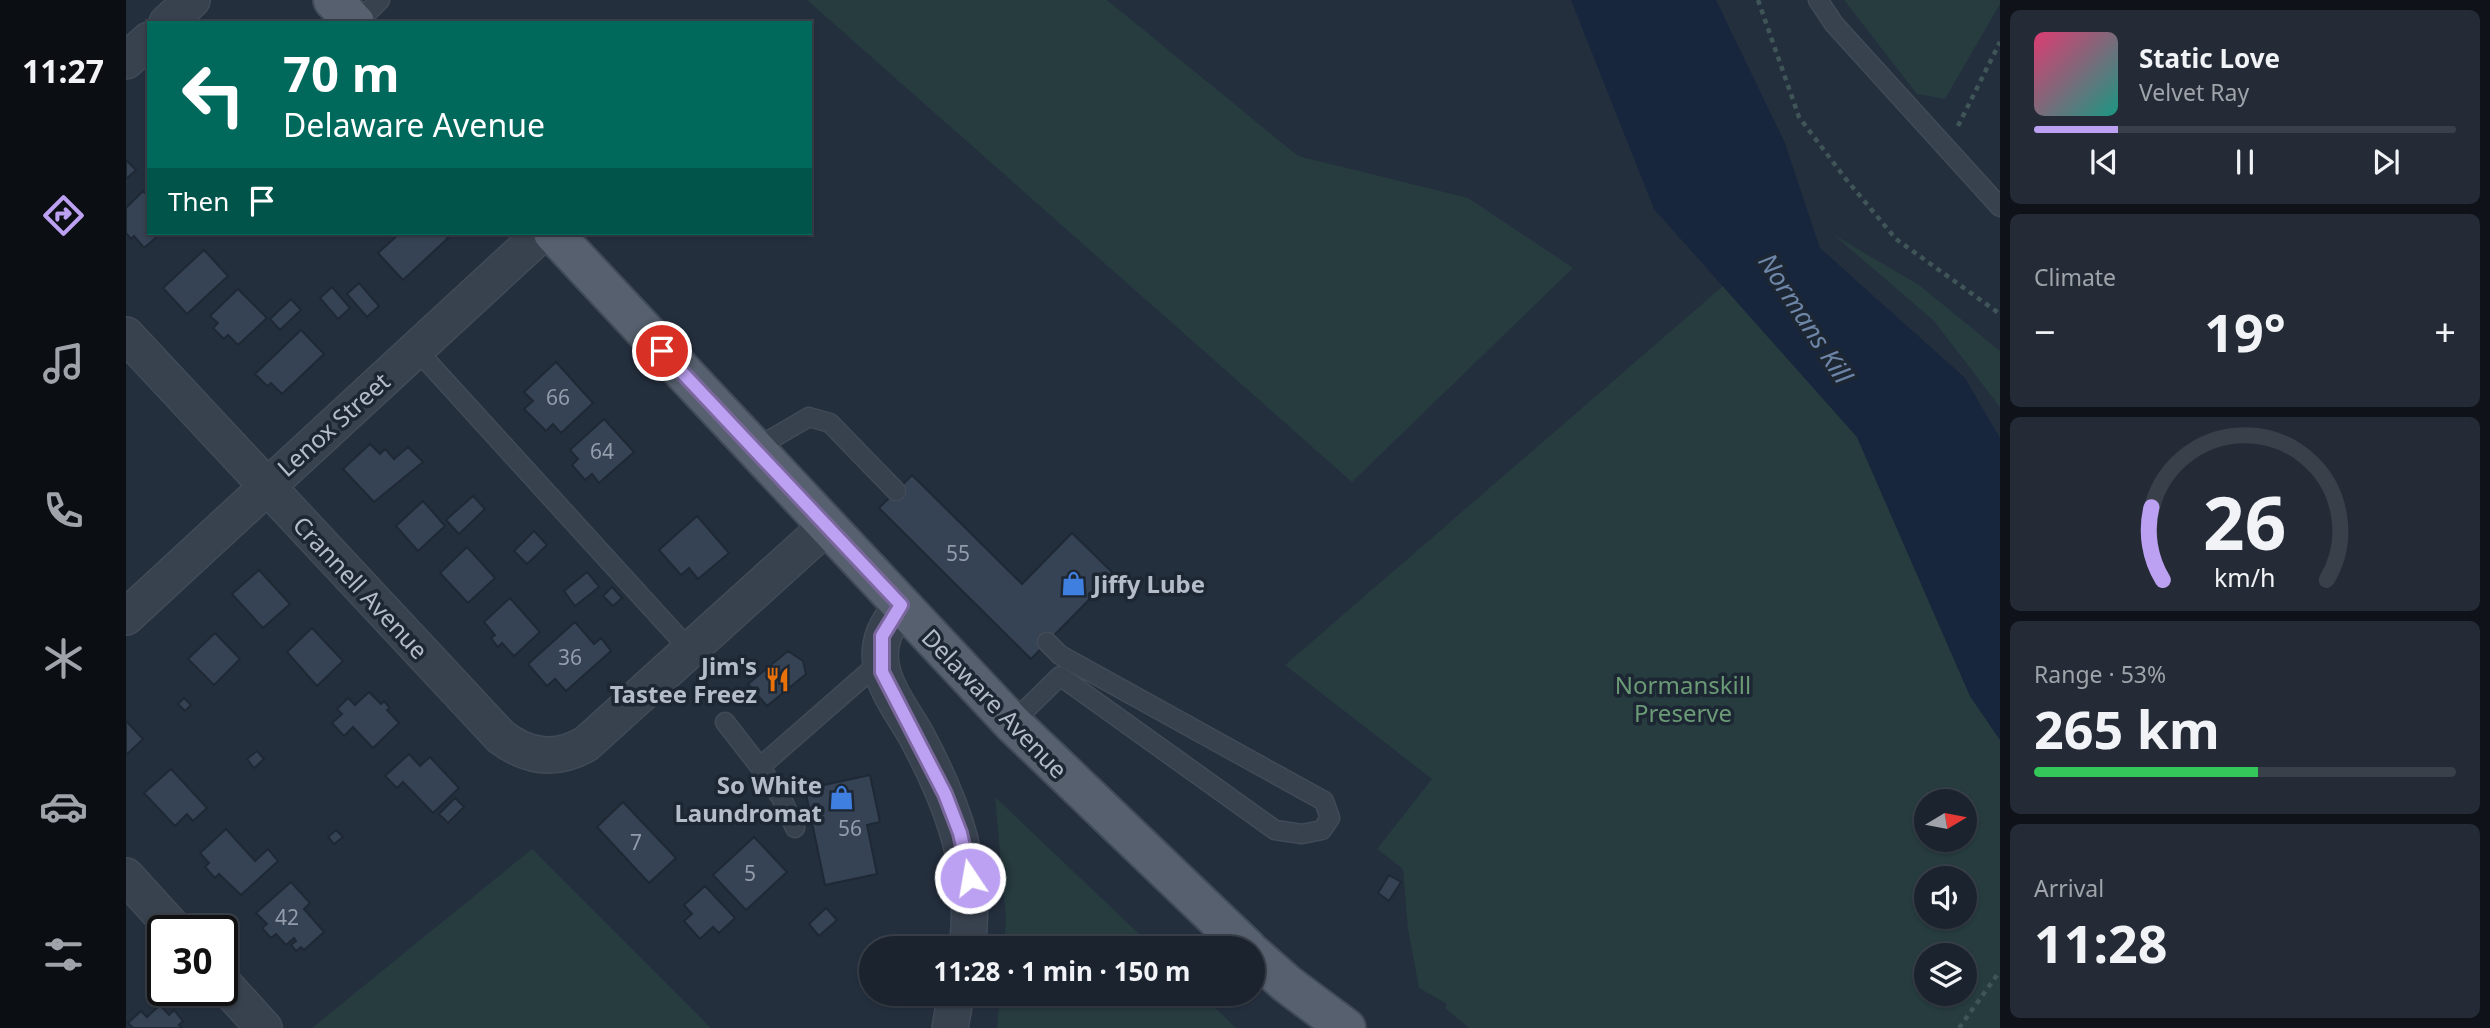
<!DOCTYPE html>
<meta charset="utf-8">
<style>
body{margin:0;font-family:"Noto Sans",sans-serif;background:#242b36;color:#f1f3f6;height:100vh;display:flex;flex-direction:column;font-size:26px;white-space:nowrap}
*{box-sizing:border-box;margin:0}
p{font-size:23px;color:#a0a4aa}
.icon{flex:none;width:38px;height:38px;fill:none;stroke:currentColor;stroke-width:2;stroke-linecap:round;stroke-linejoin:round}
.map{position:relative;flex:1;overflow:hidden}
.sheet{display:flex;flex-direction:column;gap:10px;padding:10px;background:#0f1319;width:490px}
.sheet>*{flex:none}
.top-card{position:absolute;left:21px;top:21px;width:665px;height:214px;border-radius:0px;box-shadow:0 2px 5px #0004,0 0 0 2px #39404a;background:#00695c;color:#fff;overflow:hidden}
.needle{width:46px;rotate:80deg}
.fabs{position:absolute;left:1788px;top:789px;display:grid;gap:14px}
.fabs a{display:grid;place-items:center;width:63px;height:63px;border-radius:50%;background:#1b232e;box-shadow:0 2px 5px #0004,0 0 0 2px #39404a;font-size:35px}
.speed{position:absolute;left:21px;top:915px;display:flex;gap:14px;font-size:35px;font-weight:700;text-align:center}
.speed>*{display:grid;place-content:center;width:91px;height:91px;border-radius:50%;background:#1b232e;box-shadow:0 2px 5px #0004,0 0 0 2px #39404a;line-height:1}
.speed .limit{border:4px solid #111;border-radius:10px;background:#fff;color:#111}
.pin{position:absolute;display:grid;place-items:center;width:60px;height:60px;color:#fff;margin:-30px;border:4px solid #fff;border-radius:50%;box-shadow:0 2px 7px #0007}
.me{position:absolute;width:77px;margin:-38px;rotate:348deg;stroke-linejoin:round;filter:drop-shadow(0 0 5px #0008)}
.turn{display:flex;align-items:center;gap:24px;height:147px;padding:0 21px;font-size:32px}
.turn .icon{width:91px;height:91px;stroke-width:2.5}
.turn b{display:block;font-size:49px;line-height:60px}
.then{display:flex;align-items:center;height:66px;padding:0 21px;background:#0003;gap:14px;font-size:26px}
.big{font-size:52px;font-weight:700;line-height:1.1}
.sheet .card{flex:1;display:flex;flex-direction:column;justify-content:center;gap:10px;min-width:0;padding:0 24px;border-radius:10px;background:#242b36}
.sheet .dial{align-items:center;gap:0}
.dial svg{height:182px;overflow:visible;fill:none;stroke:#39404a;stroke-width:7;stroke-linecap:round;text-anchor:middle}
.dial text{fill:#f1f3f6;stroke:none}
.song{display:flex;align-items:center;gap:21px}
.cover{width:84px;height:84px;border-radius:10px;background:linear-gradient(135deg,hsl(340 70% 55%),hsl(170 70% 35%))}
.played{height:7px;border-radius:4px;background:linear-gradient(90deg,#bca0f2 20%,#39404a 20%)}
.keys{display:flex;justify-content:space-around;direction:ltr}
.heat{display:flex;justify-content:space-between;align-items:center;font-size:38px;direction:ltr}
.charge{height:10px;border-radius:5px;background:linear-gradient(90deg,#34c759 53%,#39404a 0)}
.trip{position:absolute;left:733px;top:936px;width:406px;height:70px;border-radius:35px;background:#1b232e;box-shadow:0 2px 5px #0004,0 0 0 2px #39404a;font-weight:700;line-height:70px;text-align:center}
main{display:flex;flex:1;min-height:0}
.tab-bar{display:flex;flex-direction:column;width:126px;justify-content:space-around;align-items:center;background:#0b0e12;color:#a0a4aa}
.tab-bar .icon{width:49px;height:49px}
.tab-bar .on{color:#bca0f2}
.tab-bar b{font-size:32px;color:#f1f3f6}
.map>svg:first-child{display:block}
</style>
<main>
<nav class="tab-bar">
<b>11:27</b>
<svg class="icon on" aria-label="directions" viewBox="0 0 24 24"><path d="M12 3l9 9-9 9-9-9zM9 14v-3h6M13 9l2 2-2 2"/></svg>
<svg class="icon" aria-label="music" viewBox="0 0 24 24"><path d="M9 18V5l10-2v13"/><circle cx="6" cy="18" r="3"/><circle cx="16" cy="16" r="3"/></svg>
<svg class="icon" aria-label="phone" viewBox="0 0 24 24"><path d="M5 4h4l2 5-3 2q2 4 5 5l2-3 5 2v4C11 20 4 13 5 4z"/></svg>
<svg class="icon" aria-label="climate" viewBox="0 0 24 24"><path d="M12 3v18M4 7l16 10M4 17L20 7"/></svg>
<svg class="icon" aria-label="car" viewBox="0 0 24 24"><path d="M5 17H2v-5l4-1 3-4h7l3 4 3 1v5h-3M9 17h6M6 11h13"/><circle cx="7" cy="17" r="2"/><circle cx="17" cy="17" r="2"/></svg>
<svg class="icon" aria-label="filters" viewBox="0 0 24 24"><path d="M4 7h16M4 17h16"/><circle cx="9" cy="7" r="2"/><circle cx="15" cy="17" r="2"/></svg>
</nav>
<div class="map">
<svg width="1874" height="1028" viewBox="0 0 1874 1028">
<rect width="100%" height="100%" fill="#242f3e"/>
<path fill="#263c3f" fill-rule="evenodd" d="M681,0h300l191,156 170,42 105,70 -221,214z
M1718,0h156v4l-55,95 -28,-5z
M1708,235l85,50 81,66v56l-66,-86z
M1597,286l134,151 113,259 30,44v288h-531l-24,-20 2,-4 -28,-16 -11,-59 -5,-60 -26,-20 55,-70 -147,-114zM1801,802h38v38h-38zM1801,878h38v39h-38zM1801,956h38v38h-38z
M869,797l159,151h-150l2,-30z
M406,849l179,179h-399z
M874,994h201l35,34h-239z"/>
<path fill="#17263c" d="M1445,0h145l69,143 35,105 145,130 35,60v302l-30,-44 -113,-259 -203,-228z"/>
<path fill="#364354" stroke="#1f2835" stroke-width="2" d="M0,160l10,10 -10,9z
M17,191l6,6v36h12l-17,15 -10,-12 -3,3 -5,-6v-25z
M274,233h43l5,5 -45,42 -25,-27z
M78,250l24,26 -41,38 -24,-26z
M233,283l20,23 -12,11 -20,-23z
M206,287l18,21 -12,11 -18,-21z
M112,289l29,29 -29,27 -10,-10 -4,4 -11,-11 5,-5 -8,-7z
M165,299l10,11 -21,20 -10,-11z
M175,330l23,24 -42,40 -11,-11 -4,3 -12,-12z
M430,362l37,41 -32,30 -8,-9 -7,7 -22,-22 9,-8 -9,-9z
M478,419l30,33 -35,31 -7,-9 -7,6 -13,-15 6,-6 -8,-9z
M244,444l10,10 5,-5 9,10 14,-12 15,15 -49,40 -31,-33z
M786,475l110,109 50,-51 42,41 -83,85 -152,-151z
M347,496l12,13 -26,25 -13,-14z
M297,501l22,25 -27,25 -22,-25z
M571,516l32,37 -31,26 -9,-11 -8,7 -22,-25z
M408,531l13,14 -20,19 -13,-13z
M341,547l28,31 -27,25 -28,-30z
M133,570l31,34 -27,24 -31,-34z
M461,572l12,15 -24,19 -11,-15z
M486,587l10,11 -9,8 -10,-10z
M384,598l30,34 -26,24 -12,-13 -4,4 -7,-9 4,-3 -11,-13z
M449,622l19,22 7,-6 10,13 -45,40 -11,-12 -8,7 -19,-22z
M186,628l31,33 -26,25 -30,-34z
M89,633l25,26 -26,26 -26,-26z
M662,651l15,10 3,13 -39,32 -19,-22z
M243,692l12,12 3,-3 6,7 -3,2 12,13 -26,25 -20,-21 -9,9 -12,-13 10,-9 -5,-5 11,-11 7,7z
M58,698l7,7 -6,6 -7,-7z
M0,721l17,18 -17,16z
M131,751l7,8 -10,9 -7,-9z
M283,754l11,12 10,-9 29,31 -26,25 -30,-31 -6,6 -12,-12z
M45,769l36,39 -14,13 -6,-7 -12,12 -31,-33z
M744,775l10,47 -13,3 10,49 -52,11 -20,-96z
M329,798l9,9 -16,16 -9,-9z
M497,802l53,56 -27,25 -52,-56z
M100,829l29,32 13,-12 10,12 -37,34 -22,-21 -4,4 -10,-11 4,-4 -9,-10z
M210,830l7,7 -9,7 -6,-7z
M628,837l33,35 -41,38 -33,-35z
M1263,875l12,7 -12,19 -11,-8z
M165,882l19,21 -6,6 20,23 -20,18 -3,-3 -5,4 -5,-6 5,-4 -2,-3 -8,7 -10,-11 -5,4 -9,-10 5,-4 -11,-11z
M579,886l30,32 -16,15 -6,-6 -13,12 -16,-18 8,-7 -8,-9z
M700,908l11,12 -18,16 -10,-12z
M34,1005l9,10 5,-5 9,11 -4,4 3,3h-49l-5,-5 13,-12 6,6z"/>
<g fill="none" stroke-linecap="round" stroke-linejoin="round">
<defs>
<path id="service" d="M1692,0l16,24 166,183
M231,23l23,-23
M290,349l273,300
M628,449l55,-32 21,6 66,68
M599,722l35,45
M886,723l48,-47 215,154 27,4 20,-4 8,-12 -6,-17 -264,-146 -13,-13
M669,828l-13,-29 -22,-32 120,-105"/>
<path id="minor" d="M41,23l25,-23
M0,61l23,-21
M0,335l375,402c27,20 54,25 85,7l241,-218
M775,605c-13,19 -24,35 -20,59 3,24 23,50 35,71 37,69 62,135 51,213
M0,617l416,-384
M0,876l50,55
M96,982l42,46
M824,1028l6,-34"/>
<path id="primary" d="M207,0l22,23
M427,233l459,490 235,225
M1127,954l34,30 59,44"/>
</defs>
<use href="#service" stroke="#414a57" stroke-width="21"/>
<use href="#minor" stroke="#414a57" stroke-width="38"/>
<use href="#primary" stroke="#414a57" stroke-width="42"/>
<path stroke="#3f5557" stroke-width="4.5" stroke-dasharray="5 5" stroke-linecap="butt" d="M1632,0l41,117 46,61 51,61 104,75
M1832,126l42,-84
M1833,1028l41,-57"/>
<use href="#service" stroke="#38414e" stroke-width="18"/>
<use href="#minor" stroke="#38414e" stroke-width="35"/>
<use href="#primary" stroke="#56606e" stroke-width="38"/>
</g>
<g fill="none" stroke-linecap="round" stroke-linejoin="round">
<defs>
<path id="route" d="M536,351l239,254 -19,31v36l63,122 15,39 10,45"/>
</defs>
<use href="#route" stroke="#7a689d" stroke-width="18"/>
<use href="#route" stroke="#bca0f2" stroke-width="12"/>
</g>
<defs>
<symbol id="shop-bare" viewBox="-9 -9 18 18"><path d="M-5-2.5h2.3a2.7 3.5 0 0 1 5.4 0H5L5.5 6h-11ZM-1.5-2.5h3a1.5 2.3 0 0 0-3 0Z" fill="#3f7fe0" stroke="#1d2633" stroke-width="2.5" paint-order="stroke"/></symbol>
<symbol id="restaurant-bare" viewBox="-9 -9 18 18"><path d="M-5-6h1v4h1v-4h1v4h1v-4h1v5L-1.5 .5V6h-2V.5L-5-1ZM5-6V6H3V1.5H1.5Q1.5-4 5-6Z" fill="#e8710a" stroke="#1d2633" stroke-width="2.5" paint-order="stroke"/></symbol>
</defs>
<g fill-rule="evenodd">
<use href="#shop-bare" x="930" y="566" width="35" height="35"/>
<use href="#restaurant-bare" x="634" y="662" width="35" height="35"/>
<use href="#shop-bare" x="698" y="780" width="35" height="35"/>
</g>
<g text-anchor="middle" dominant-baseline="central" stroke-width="7" stroke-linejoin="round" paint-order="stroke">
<g font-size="21" fill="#929caa">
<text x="432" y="397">66</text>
<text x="476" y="451">64</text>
<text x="832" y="553">55</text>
<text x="444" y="657">36</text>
<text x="724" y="828">56</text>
<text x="510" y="842">7</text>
<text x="624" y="873">5</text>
<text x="161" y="917">42</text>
</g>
<g font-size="24" fill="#b4bcc9" stroke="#1d2633">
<text transform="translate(207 424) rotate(-42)">Lenox Street</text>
<text transform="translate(235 587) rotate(47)">Crannell Avenue</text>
<text transform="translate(869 703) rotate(46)">Delaware Avenue</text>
</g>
<g font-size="24" font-weight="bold" fill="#b4bcc9" stroke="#1d2633" text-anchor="end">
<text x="967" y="583" text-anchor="start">Jiffy Lube</text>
<text x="631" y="665">Jim's<tspan x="631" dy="28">Tastee Freez</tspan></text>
<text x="696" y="784">So White<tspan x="696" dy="28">Laundromat</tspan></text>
</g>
<g font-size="24" fill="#6b9a76" stroke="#1d2633">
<text x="1557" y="684">Normanskill<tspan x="1557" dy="28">Preserve</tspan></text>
</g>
<g font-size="26" font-style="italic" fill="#6d86a8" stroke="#1d2633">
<text transform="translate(1680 318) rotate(57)">Normans Kill</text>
</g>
</g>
</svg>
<div class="fabs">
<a><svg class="needle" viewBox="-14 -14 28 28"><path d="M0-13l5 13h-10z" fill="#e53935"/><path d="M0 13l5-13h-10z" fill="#a0a4aa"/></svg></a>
<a><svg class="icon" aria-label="sound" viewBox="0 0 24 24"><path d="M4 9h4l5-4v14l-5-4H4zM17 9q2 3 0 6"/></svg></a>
<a><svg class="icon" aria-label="layers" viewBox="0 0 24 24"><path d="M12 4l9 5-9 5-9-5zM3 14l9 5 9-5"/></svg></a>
</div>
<div class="speed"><div class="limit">30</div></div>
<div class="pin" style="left:536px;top:351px;background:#d93025"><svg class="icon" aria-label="arrive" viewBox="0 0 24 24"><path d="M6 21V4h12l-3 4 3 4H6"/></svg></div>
<svg class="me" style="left:844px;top:878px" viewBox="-20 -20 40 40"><circle r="17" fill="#bca0f2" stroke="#fff" stroke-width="3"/><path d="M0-11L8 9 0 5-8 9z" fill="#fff"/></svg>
<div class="trip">11:28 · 1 min · 150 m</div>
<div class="top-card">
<div class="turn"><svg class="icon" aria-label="left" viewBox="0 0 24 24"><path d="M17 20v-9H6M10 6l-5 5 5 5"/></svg><div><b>70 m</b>Delaware Avenue</div></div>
<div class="then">Then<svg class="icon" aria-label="arrive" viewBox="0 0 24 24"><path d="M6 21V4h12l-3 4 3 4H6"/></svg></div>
</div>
</div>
<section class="sheet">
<div class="card">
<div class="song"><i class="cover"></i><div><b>Static Love</b><p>Velvet Ray</p></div></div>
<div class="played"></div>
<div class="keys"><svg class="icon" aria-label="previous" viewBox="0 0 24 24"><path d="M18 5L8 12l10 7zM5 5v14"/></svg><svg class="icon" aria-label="pause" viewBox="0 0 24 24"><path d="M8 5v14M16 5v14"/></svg><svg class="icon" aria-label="next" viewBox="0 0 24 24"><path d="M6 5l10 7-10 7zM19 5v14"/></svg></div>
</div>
<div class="card"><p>Climate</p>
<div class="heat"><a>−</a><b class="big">19°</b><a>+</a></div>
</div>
<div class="card dial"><svg viewBox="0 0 100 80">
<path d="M14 69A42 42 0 1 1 86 69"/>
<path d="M14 69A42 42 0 0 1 9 37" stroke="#bca0f2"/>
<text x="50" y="56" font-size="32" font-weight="700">26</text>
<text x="50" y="72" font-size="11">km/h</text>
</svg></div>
<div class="card"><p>Range · 53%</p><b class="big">265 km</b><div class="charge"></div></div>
<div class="card"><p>Arrival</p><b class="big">11:28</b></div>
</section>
</main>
